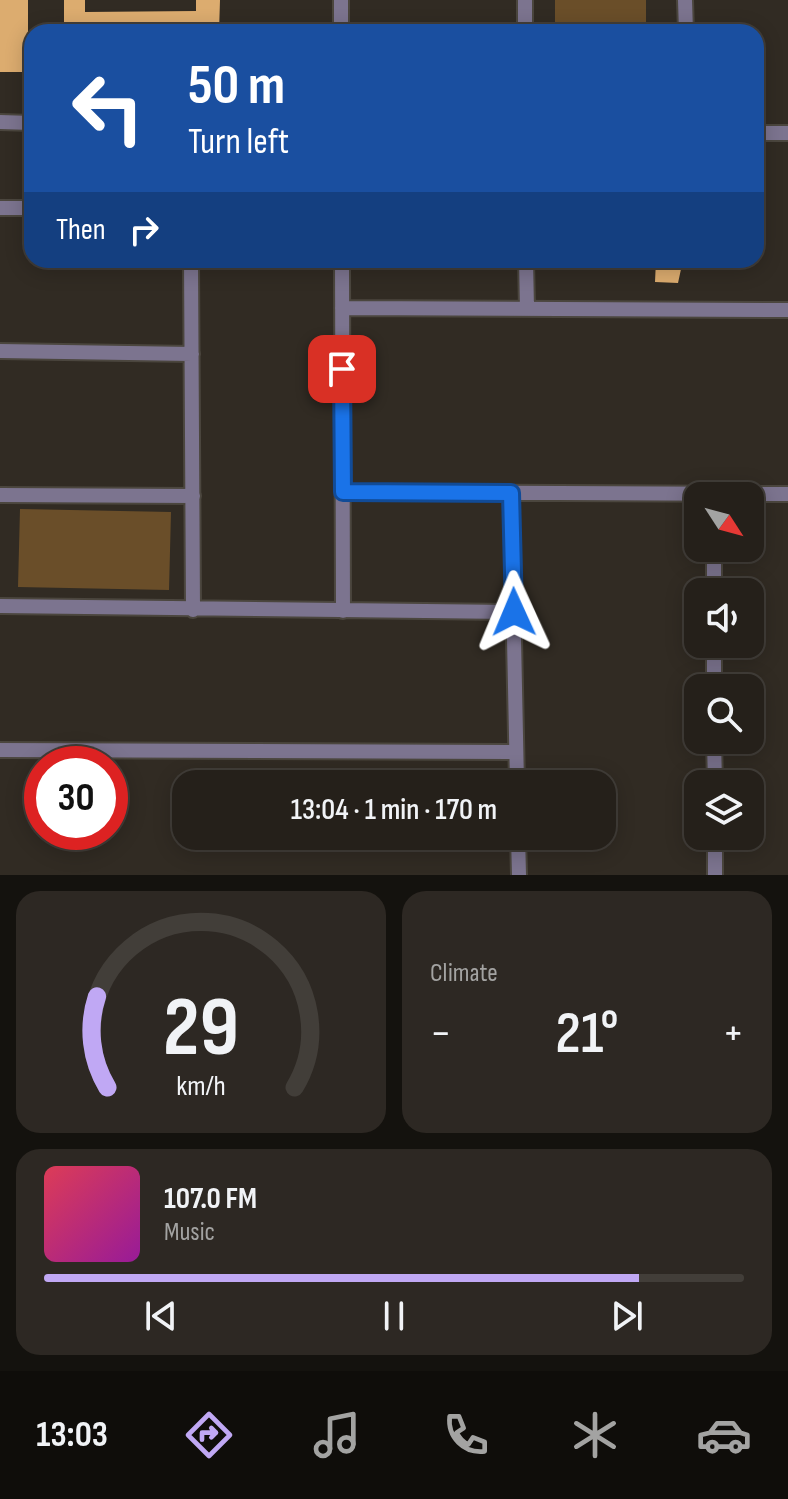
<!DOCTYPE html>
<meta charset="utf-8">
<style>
body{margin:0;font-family:"Sofia Sans Condensed",sans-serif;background:#2d2823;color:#f1f3f6;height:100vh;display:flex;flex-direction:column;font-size:30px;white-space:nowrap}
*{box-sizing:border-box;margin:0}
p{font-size:26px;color:#a3a3a2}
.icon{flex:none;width:44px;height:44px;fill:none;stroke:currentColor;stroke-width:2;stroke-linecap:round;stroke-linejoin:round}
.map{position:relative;height:875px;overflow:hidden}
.panel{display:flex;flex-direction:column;gap:16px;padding:16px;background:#14120e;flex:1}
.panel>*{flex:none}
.top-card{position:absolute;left:24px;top:24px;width:740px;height:244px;border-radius:24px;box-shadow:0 4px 20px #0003,0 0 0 2px #423e39;background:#1a4fa0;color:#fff;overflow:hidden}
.needle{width:52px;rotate:126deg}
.fabs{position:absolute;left:684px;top:482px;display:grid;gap:16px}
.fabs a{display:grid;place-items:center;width:80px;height:80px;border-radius:16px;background:#25201a;box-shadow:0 4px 20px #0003,0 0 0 2px #423e39;font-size:40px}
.speed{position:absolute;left:24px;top:746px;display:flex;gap:16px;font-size:40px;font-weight:700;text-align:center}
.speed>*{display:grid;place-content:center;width:104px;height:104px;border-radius:50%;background:#25201a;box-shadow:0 4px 20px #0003,0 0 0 2px #423e39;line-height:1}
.speed .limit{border:12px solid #d22;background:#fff;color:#111}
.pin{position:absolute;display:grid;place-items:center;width:68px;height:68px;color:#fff;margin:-34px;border-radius:16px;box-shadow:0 4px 12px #0006}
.me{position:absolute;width:88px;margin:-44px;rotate:359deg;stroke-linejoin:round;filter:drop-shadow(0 0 6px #0008)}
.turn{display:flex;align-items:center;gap:28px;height:168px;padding:0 32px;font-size:36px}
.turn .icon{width:104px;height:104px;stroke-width:2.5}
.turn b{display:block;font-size:56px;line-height:68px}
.then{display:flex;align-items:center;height:76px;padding:0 32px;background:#0003;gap:16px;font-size:30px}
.big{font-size:60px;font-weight:600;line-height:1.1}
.panel .widget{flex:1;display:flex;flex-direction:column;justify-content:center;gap:12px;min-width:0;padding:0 28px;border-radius:24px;background:#2d2823}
.panel .dial{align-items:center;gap:0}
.dial svg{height:208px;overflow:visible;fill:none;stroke:#423e39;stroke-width:7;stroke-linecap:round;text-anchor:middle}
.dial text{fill:#f1f3f6;stroke:none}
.song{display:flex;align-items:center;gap:24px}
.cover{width:96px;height:96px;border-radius:12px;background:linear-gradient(135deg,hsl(350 70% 55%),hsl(300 70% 35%))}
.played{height:8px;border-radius:4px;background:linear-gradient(90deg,#c0a8f4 85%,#423e39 85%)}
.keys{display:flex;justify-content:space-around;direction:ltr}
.heat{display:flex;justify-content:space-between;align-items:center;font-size:44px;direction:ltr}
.panel .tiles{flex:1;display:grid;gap:16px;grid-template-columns:1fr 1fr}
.widget:last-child{grid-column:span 2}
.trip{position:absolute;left:172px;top:770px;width:444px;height:80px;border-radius:24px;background:#25201a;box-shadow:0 4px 20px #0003,0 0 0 2px #423e39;font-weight:600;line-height:80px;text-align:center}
.dock{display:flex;height:128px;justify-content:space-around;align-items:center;background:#0f0d0a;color:#a3a3a2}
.dock .icon{width:56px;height:56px}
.dock .current{color:#c0a8f4}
.dock b{font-size:36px;color:#f1f3f6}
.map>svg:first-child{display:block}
</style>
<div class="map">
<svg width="788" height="875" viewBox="0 0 788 875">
<rect width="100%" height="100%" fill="#312b23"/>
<path fill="#6a4e29" d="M555,0h91v32h-91z
M20,509l151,3 -2,78 -151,-3z"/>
<path fill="#dcac6f" d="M0,0h28v72h-28z
M64,0h21v12l111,-1v-11h24l-1,32h-155z
M656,260h27l-5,23 -23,-1z"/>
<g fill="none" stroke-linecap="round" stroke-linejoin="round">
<defs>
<path id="minor" d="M341,0v32
M525,0v32
M685,0l1,32
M0,122l32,1
M756,133h32
M0,208h32
M191,260l2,350
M342,260l1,351
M526,260l1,49
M342,308l446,2
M0,351l192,3
M343,492l445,2
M511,493l6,291
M0,495l193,1
M714,548v44
M0,606l514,6
M714,644v44
M714,740l1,44
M0,750l516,2
M518,836l1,39
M715,836v39"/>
</defs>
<use href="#minor" stroke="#4b463e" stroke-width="18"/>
<use href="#minor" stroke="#7c748f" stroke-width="14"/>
</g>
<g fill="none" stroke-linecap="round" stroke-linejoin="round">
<defs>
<path id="route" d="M342,369l1,123 168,1 3,119"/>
</defs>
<use href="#route" stroke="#114b97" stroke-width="20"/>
<use href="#route" stroke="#1a73e8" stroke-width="14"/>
</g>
</svg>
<div class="fabs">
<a><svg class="needle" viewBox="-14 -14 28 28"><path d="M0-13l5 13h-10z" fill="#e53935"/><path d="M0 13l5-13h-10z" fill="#a3a3a2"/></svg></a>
<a><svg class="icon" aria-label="sound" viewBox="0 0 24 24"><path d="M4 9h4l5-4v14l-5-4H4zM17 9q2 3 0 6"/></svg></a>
<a><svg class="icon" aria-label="search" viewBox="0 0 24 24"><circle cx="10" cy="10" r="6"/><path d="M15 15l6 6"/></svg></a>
<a><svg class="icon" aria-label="layers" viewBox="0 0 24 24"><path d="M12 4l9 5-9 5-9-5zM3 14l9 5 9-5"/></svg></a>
</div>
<div class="speed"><div class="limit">30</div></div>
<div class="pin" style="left:342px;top:369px;background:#d93025"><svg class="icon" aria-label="arrive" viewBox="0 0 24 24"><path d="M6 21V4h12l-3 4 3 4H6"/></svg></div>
<svg class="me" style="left:514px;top:612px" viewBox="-20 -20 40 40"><path d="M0-17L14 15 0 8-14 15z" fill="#1a73e8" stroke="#fff" stroke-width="4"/></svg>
<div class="trip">13:04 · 1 min · 170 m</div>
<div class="top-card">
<div class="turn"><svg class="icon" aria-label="left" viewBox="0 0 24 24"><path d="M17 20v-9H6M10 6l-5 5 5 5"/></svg><div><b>50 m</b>Turn left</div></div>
<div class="then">Then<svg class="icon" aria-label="right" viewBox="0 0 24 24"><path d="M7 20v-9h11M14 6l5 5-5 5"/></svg></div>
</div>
</div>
<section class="panel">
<div class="tiles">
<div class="widget dial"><svg viewBox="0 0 100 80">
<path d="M14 69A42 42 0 1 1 86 69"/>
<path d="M14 69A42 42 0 0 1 10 34" stroke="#c0a8f4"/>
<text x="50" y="56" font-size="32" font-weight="700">29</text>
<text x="50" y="72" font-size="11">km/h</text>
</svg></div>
<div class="widget"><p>Climate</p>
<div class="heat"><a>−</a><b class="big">21°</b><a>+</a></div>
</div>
<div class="widget">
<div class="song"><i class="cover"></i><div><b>107.0 FM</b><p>Music</p></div></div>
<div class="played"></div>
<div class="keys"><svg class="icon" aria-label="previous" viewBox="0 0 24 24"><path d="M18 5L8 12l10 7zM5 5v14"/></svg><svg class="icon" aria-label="pause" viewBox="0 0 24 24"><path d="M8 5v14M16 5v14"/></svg><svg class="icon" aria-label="next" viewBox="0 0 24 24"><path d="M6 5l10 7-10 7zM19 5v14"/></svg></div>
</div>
</div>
</section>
<nav class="dock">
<b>13:03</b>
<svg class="icon current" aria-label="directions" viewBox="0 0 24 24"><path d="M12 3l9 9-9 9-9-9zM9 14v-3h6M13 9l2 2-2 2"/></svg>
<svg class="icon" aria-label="music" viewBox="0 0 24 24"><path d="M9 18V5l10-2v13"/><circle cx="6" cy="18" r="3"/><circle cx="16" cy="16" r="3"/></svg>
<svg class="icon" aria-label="phone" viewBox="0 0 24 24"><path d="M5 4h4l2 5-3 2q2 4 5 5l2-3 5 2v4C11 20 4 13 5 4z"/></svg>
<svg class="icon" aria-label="climate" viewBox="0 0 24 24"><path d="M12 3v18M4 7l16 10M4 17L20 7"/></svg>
<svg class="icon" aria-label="car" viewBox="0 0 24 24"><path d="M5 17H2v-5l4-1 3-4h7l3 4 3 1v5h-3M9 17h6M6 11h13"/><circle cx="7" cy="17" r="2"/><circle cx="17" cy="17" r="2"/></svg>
</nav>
